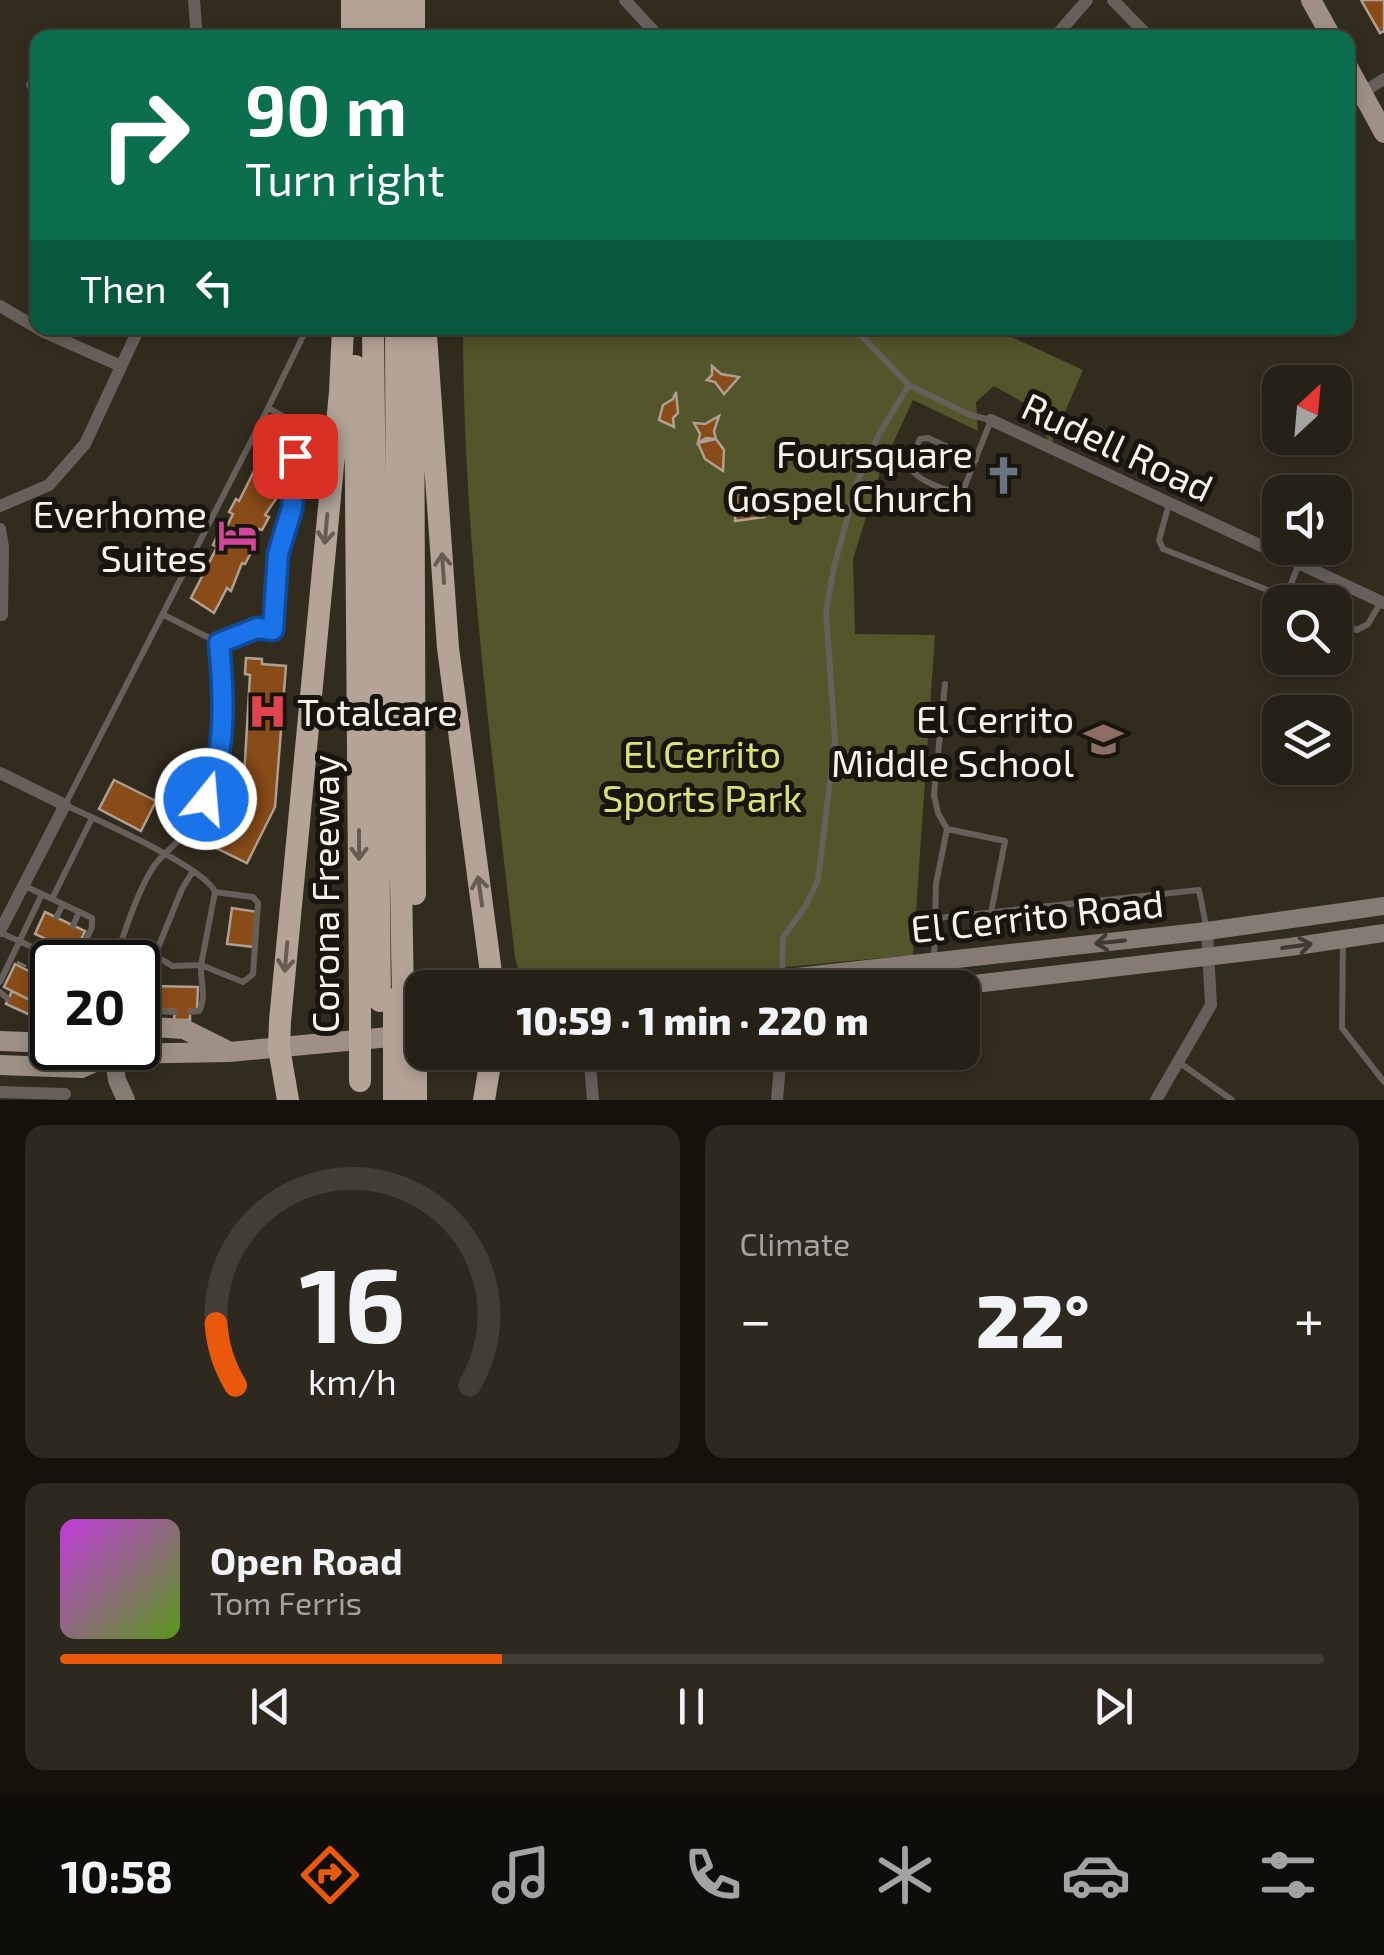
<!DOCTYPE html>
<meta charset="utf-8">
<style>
body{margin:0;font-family:"Exo 2",sans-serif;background:#2e291f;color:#f1f3f6;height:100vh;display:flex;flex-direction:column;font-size:38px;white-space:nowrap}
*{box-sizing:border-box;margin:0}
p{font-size:32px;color:#a4a3a1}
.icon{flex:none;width:55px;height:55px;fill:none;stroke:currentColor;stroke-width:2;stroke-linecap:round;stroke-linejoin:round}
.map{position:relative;height:1100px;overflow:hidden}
.panel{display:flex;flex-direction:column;gap:25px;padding:25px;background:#15120c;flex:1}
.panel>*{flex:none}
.hud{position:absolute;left:30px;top:30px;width:1325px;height:305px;border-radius:20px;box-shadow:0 5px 15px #0003,0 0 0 2px #423e35;background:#0b6e4f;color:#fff;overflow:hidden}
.needle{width:65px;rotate:26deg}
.controls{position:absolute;left:1262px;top:365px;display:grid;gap:20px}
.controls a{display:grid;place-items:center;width:90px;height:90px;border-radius:20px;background:#262116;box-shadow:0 5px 15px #0003,0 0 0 2px #423e35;font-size:50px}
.speed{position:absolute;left:30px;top:940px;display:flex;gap:20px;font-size:50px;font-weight:700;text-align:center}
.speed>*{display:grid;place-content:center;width:130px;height:130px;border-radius:50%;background:#262116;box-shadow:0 5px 15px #0003,0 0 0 2px #423e35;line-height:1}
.speed .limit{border:5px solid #111;border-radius:15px;background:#fff;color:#111}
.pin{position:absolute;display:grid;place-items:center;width:85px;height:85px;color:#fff;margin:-42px;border-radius:20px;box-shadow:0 5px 15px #0006}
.me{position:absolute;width:110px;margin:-55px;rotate:17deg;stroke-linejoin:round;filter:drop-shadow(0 0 8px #0008)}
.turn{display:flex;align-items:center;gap:35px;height:210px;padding:0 50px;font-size:45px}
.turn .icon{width:130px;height:130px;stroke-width:2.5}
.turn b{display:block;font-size:70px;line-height:85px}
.then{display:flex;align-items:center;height:95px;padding:0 50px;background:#0003;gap:20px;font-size:38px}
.big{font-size:75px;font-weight:800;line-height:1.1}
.panel .tile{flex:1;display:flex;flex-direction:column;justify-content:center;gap:15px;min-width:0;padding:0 35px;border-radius:20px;background:#2e291f}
.panel .dial{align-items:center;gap:0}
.dial svg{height:260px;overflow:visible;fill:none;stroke:#423e35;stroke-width:7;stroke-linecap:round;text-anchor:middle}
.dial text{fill:#f1f3f6;stroke:none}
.song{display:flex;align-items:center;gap:30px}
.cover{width:120px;height:120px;border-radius:15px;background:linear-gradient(135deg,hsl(290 70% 55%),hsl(90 70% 35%))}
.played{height:10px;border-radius:5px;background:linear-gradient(90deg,#ea580c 35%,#423e35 35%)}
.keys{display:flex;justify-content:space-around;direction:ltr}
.heat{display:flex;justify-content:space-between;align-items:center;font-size:55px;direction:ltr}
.panel .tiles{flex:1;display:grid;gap:25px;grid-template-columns:1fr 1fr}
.tile:last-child{grid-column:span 2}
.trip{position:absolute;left:405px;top:970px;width:575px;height:100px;border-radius:20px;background:#262116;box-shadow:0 5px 15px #0003,0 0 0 2px #423e35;font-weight:800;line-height:100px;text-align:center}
.dock{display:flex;height:160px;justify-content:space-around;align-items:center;background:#0f0d09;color:#a4a3a1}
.dock .icon{width:70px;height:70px}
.dock .selected{color:#ea580c}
.dock b{font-size:45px;color:#f1f3f6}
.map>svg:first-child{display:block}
</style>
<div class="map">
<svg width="1384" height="1100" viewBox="0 0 1384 1100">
<rect width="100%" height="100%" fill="#322c1e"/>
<path fill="#52562a" d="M463,328h529l91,42 -32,74 -27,-41 -30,-17 -18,16 2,29 -65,-31 -32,69 -28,90 2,75 80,1 -22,320 -127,12 -67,20h-195l-9,-29c-23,-209 -52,-420 -52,-630z"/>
<path fill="#894c18" stroke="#b09f93" stroke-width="2.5" d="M1361,0h23v31l-4,2z
M712,366l9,8 18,3 -15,17 -9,-12 -8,-2 5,-5z
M676,392l2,21 -5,5 1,9 -15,-7 4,-15 10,-6z
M719,416l-5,15 2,8 -10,-1 -8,5 2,-9 -6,-11 11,1z
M716,439l8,11 -1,21 -18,-12 -7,-16z
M257,465l25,16 -4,7 4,2 -17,25 4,2 -7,13 -3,-1 -6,11 4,1 -12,23 -3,-1 -11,28 -4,-3 -13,25 -23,-15 26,-51 -4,-2 9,-19 4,2 7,-14 -4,-2 7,-13 3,2z
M737,492l16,11 11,14 -29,4z
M246,658l16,1v5l24,2 -11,141 -28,56 -35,-17 -3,-10 3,-6 13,-2 16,-34 2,1 7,-120 -5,-1z
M114,780l42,21 -15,30 -42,-22z
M232,908l26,4 -4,35 -27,-3z
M45,912l40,19 -10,22 -40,-19z
M15,964l37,19v14l-5,12 -43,-22z
M152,986l46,1 -1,24 -7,-1v10h-16l1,-10h-24z
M12,991l22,11 -6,12 -22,-10z"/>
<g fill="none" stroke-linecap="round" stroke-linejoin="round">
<path stroke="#7a7568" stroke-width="2.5" stroke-dasharray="10 5" stroke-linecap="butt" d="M17,962l25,12 -1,3"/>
<path stroke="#665f5a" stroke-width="6" d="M854,328l55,57
M268,408l38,-78
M1169,504l-10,36 4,9 135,53
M1286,597l12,-31
M164,615l55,28
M1335,620l22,10 11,-6 13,-22
M945,684l-11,111 4,18 9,16
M25,886l67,32v9l-16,35
M52,899l40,-81
M56,918l7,-14
M938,918l261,-28 8,41
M73,926l6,-14
M1,933l65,29
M1343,940l-1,88 42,54
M934,960l2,-76 11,-55 58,12 -14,72
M114,962c11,-30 21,-65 38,-93 9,-15 26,-25 36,-40 40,-56 37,-121 31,-186l38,-16 16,3c3,-26 -1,-54 5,-79 9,-34 29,-89 14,-124 -5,-10 -15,-14 -24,-19l-203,397c30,14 140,62 150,87l-14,73 -29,1 -17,-11 27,-66 11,-18
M782,976l1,-39 22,-30 13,-27 17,-140 -9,-129 8,-44 23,-85 22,-48 30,-49 61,30 21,5 -28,71c-16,2 -47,-11 -54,-25l11,-27 8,-1 48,22
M138,977l17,-22
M0,982l42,-88
M0,992l8,7
M138,1003l10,8 27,1
M30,1009l22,5
M190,1012l9,-1c8,-13 1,-31 2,-46l42,17 10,-8 5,-71 -5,-6 -38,-5
M1180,1063l52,37"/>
<path stroke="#665f5a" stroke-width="12" d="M194,0l3,38
M625,0l35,38
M1113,0l37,38
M1054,38l33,-38
M32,85l6,4
M1362,93l22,-14
M0,306l44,26 77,34
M991,420l393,183
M0,506l49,-21 36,-41 54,-116
M0,529l3,18 -1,68
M0,773l65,32 -65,126
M589,1052l4,48
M0,1092l65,2
M777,1100l4,-48
M1156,1100l55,-95 -4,-74"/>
<path stroke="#857b73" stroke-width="18" d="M697,988l510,-57 177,-25
M940,988l350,-41 94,-14
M113,1054l4,26 9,20"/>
<path stroke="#9e9086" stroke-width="20" d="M1311,0l21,38
M1348,67l36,66
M138,1026l46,3 44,22
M0,1041l52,2
M88,1048l25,6 116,-2 182,-17
M0,1065l81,3 32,-14"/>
<path stroke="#b4a397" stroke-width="22" d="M352,0v38
M395,0v38
M373,38v-38
M414,38v-38
M373,328l7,673
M396,328l2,528 3,25 2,118
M413,328l2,566
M426,335l22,313 45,340
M355,366l5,636
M416,1075v25
M288,1100l-9,-52 1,-27 60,-629 3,-64
M394,1100v-23
M484,1100l8,-48"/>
<path stroke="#b4a397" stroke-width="22" d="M416,997v78
M394,999v78
M360,1002v79"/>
</g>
<defs><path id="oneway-shaft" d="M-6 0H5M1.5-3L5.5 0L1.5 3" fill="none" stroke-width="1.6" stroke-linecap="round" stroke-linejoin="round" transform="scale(2.5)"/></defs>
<g stroke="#665c52">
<use href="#oneway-shaft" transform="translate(326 529) rotate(95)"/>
<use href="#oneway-shaft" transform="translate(443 568) rotate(-94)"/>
<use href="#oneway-shaft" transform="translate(359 845) rotate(90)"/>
<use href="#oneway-shaft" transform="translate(480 891) rotate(-98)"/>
<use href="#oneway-shaft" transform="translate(286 957) rotate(95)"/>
</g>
<g stroke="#3e3931">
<use href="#oneway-shaft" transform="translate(1110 942) rotate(174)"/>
<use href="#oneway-shaft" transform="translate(1297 946) rotate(-8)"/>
</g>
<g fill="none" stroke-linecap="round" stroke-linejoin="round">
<defs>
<path id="route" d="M206,799c21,-51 18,-103 13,-156l38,-15 16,2 5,-76 14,-46 3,-52"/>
</defs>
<use href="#route" stroke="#114b97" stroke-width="25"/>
<use href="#route" stroke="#1a73e8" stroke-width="18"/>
</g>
<defs>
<symbol id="church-bare" viewBox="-9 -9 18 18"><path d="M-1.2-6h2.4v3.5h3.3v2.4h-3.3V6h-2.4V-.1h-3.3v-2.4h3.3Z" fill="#6b7280" stroke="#17150e" stroke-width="2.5" paint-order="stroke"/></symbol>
<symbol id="hotel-bare" viewBox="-9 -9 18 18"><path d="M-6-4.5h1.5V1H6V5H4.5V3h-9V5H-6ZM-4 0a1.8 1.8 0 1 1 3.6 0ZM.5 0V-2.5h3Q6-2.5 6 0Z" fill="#d1479c" stroke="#17150e" stroke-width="2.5" paint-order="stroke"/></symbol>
<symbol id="hospital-bare" viewBox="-9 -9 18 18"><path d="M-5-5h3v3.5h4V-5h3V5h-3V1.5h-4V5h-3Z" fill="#e0444e" stroke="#17150e" stroke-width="2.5" paint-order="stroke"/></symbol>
<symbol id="school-bare" viewBox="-9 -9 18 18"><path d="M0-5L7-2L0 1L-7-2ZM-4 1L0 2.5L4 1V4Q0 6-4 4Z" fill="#8d6e63" stroke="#17150e" stroke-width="2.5" paint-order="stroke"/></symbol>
</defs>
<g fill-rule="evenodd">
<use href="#church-bare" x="976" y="448" width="55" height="55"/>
<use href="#hotel-bare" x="210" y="508" width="55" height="55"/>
<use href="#hospital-bare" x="240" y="684" width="55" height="55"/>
<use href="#school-bare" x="1076" y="712" width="55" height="55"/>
</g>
<g text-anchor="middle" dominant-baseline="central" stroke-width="10" stroke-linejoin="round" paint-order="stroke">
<g font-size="38" fill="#f7f3ea" stroke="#17150e">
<text transform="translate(1118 446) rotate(25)">Rudell Road</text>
<text transform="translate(324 894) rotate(-90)">Corona Freeway</text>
<text transform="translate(1037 915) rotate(-6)">El Cerrito Road</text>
</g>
<g font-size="38" fill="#f7f3ea" stroke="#17150e" text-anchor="end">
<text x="973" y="453">Foursquare<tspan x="973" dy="44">Gospel Church</tspan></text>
<text x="207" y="513">Everhome<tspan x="207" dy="44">Suites</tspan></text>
<text x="297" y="711" text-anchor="start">Totalcare</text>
<text x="1074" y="718">El Cerrito<tspan x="1074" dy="44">Middle School</tspan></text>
</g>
<g font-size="38" fill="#d9e275" stroke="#17150e">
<text x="702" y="753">El Cerrito<tspan x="702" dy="44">Sports Park</tspan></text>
</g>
</g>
</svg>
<div class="controls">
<a><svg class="needle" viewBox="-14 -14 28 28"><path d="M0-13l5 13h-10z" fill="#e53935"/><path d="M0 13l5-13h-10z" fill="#a4a3a1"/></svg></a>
<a><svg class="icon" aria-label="sound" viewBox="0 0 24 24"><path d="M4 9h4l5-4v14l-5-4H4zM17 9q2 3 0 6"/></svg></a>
<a><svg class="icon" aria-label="search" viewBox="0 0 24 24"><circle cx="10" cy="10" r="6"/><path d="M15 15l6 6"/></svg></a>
<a><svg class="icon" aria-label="layers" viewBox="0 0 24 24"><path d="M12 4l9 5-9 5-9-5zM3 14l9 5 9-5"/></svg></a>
</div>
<div class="speed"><div class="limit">20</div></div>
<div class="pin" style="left:295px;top:456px;background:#d93025"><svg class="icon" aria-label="arrive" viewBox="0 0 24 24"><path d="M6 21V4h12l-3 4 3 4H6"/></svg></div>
<svg class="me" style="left:206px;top:799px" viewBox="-20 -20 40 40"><circle r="17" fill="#1a73e8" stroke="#fff" stroke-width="3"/><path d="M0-11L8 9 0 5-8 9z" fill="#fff"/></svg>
<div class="trip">10:59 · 1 min · 220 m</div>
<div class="hud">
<div class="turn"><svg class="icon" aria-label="right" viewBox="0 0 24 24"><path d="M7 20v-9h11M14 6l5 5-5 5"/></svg><div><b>90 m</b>Turn right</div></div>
<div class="then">Then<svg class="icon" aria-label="left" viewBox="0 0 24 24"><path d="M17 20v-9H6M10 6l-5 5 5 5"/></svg></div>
</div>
</div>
<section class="panel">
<div class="tiles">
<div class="tile dial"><svg viewBox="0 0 100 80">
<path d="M14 69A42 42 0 1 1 86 69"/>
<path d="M14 69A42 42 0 0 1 8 50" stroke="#ea580c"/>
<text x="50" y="56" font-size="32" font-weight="700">16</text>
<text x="50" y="72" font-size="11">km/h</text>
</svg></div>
<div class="tile"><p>Climate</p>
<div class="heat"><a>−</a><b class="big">22°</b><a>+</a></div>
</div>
<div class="tile">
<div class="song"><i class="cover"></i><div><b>Open Road</b><p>Tom Ferris</p></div></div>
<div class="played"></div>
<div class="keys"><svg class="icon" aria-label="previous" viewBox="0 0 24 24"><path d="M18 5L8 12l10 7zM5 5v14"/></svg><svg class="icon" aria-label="pause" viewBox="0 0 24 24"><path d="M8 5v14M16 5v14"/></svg><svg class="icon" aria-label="next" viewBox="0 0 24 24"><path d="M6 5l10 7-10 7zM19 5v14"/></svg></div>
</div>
</div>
</section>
<nav class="dock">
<b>10:58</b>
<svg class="icon selected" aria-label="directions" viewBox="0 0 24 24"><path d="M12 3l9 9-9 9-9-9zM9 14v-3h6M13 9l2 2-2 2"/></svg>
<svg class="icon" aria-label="music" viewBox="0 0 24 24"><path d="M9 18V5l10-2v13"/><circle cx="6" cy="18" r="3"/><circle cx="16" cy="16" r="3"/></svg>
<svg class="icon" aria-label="phone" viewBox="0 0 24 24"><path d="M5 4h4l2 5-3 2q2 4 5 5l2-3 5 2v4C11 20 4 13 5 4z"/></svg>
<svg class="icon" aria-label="climate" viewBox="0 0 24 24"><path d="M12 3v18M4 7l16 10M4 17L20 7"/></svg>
<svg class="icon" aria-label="car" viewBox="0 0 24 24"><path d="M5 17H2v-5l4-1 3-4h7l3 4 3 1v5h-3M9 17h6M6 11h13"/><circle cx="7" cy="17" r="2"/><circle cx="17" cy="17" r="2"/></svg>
<svg class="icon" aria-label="filters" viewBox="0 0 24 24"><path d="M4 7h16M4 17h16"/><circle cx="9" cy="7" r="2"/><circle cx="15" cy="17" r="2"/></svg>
</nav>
